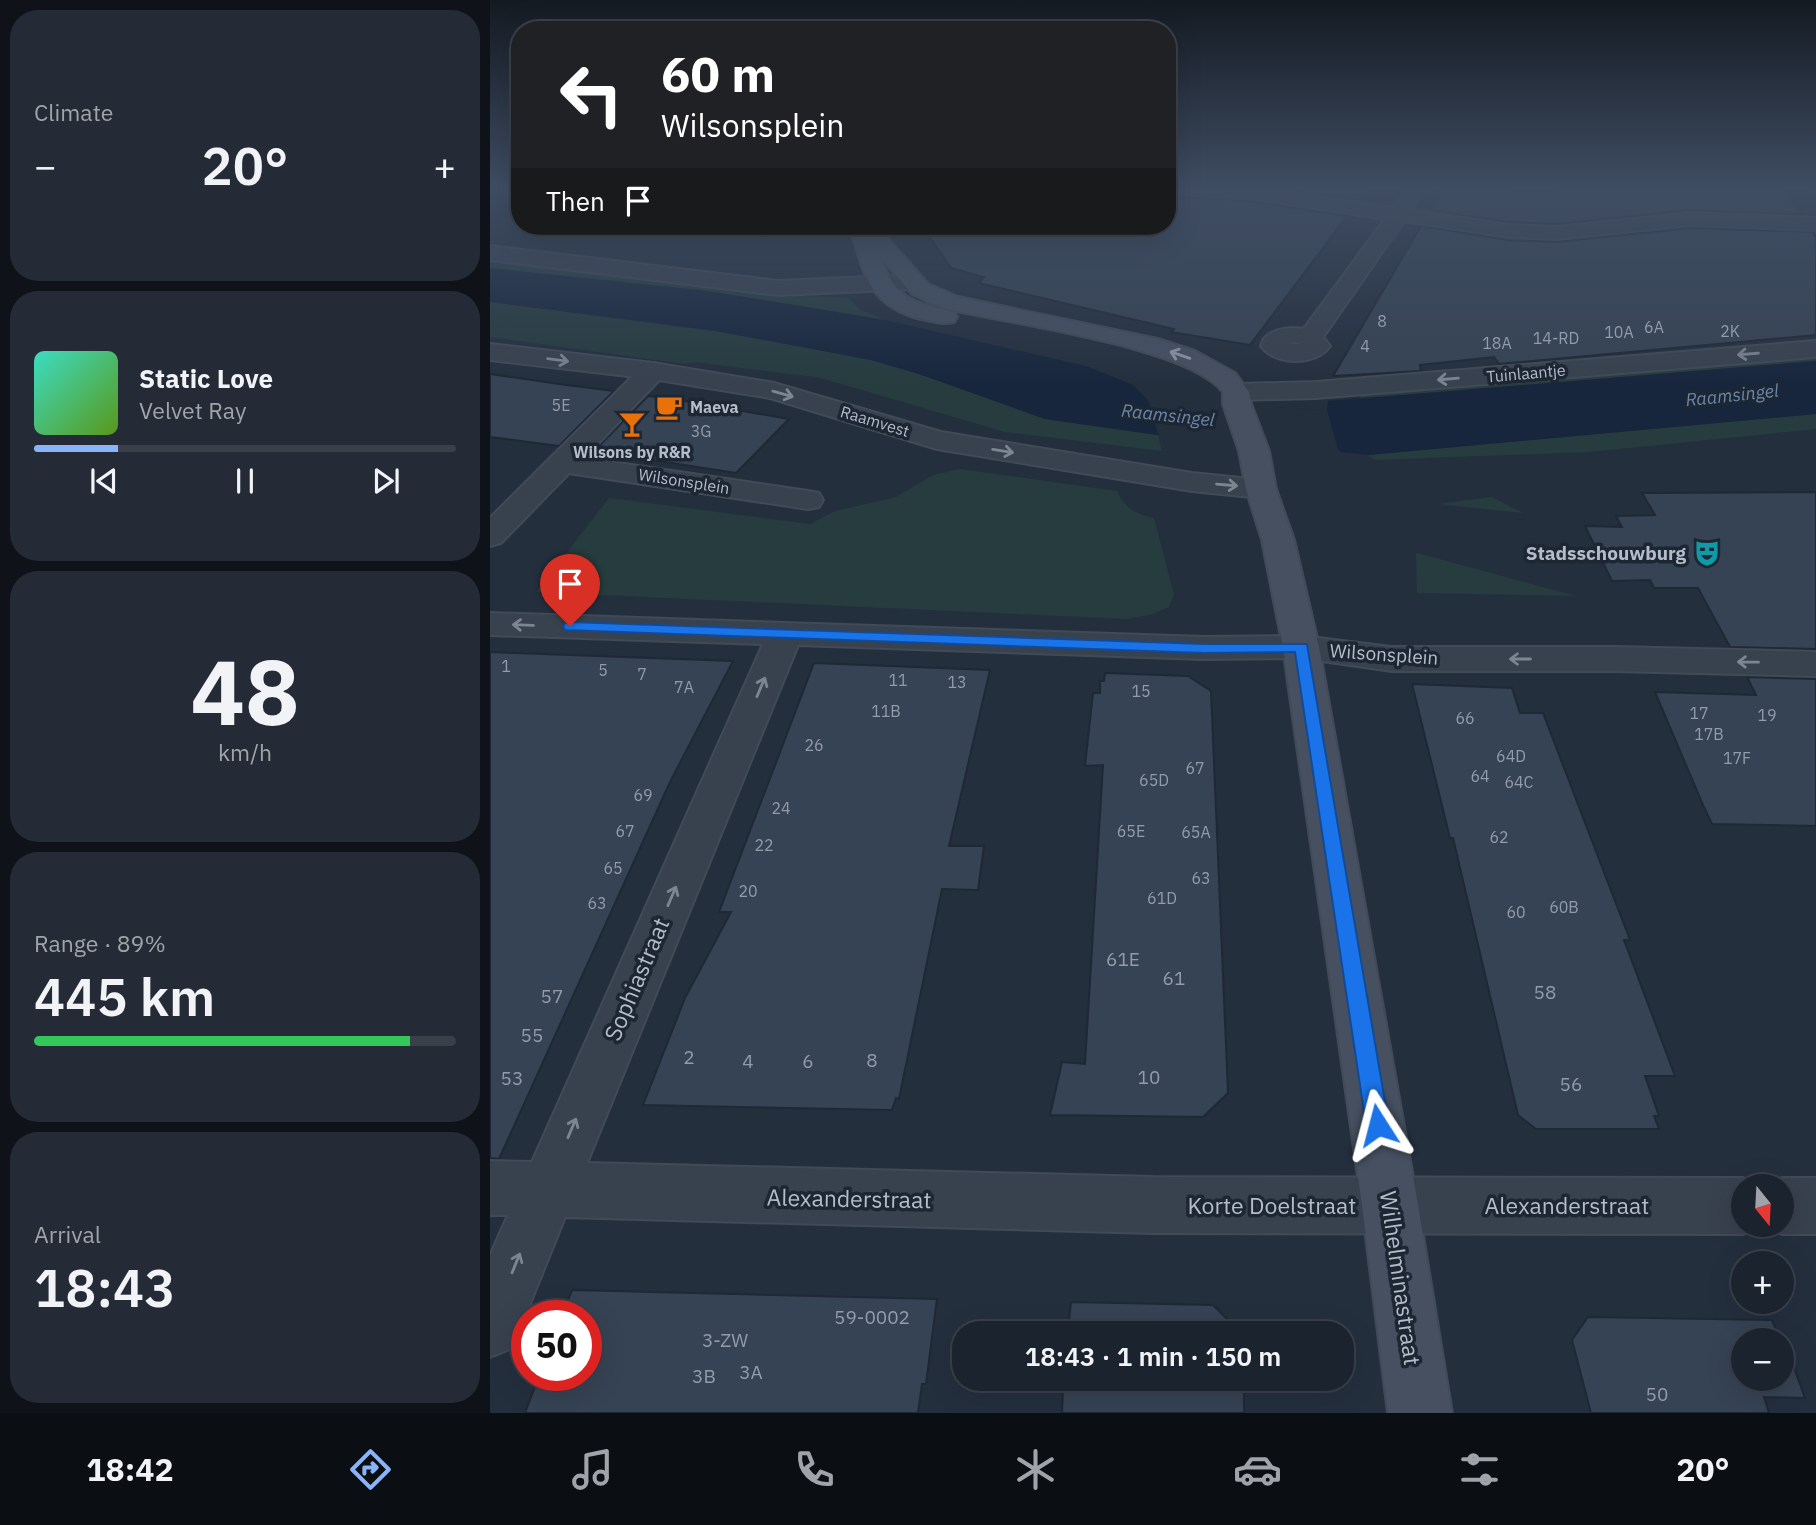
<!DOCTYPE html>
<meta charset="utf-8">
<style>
body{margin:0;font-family:"IBM Plex Sans",sans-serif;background:#242b36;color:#f1f3f6;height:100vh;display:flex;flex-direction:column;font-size:26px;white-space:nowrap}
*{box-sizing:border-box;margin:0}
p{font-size:23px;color:#a0a4aa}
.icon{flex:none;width:38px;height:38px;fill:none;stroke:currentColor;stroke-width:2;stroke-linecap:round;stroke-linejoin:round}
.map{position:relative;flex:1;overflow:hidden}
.details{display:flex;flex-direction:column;gap:10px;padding:10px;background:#0f1319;width:490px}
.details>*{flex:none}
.top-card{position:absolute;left:21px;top:21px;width:665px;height:214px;border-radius:28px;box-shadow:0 7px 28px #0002,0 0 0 2px #39404a;background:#202124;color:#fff;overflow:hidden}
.needle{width:46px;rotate:162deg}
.fabs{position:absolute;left:1241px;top:1174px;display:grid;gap:14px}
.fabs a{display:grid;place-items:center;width:63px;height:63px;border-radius:50%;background:#1b232e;box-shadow:0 7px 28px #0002,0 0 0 2px #39404a;font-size:35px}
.speed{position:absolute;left:21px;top:1300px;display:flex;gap:14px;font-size:35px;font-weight:700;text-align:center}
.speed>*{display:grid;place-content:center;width:91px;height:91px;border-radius:50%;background:#1b232e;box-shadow:0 7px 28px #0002,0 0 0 2px #39404a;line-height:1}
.speed .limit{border:10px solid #d22;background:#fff;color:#111}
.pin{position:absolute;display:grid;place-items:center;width:60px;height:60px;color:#fff;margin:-72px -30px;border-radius:50% 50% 50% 0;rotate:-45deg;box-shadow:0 0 7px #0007}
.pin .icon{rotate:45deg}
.me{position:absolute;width:77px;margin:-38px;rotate:351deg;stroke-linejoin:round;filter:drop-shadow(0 0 5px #0008)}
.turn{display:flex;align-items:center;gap:24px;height:147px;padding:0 35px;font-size:32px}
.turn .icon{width:91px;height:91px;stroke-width:2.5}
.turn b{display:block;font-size:49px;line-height:60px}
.then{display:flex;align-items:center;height:66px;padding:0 35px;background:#0003;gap:14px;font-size:26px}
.big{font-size:52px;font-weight:600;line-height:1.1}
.details .card{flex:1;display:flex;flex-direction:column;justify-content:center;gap:10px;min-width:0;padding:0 24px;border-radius:28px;background:#242b36}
.details .dial{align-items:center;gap:0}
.dial b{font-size:91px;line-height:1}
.song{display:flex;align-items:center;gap:21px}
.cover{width:84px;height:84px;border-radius:10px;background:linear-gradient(135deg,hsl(170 70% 55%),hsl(90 70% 35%))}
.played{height:7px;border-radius:4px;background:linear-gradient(90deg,#8ab4f8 20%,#39404a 20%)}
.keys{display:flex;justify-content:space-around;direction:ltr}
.heat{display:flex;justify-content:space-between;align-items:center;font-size:38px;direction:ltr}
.charge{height:10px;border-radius:5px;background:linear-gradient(90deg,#34c759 89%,#39404a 0)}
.trip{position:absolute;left:462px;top:1321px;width:402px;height:70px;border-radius:28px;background:#1b232e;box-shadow:0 7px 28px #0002,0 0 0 2px #39404a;font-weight:600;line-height:70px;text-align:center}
.dock{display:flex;height:112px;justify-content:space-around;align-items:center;background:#0b0e12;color:#a0a4aa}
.dock .icon{width:49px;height:49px}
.dock .active{color:#8ab4f8}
.dock b{font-size:32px;color:#f1f3f6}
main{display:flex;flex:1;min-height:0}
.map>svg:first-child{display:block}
</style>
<main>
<section class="details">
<div class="card"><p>Climate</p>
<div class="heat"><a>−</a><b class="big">20°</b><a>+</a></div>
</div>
<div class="card">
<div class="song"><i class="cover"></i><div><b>Static Love</b><p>Velvet Ray</p></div></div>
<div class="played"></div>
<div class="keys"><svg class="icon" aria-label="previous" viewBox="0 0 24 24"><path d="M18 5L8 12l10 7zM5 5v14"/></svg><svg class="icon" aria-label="pause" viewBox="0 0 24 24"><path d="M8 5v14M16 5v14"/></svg><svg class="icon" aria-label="next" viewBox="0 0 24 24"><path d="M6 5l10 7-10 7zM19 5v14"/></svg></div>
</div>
<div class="card dial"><b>48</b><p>km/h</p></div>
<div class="card"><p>Range · 89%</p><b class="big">445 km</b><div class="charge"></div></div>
<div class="card"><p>Arrival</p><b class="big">18:43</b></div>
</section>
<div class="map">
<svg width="1326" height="1413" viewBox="0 0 1326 1413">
<rect width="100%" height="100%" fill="#242f3e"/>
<path fill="#263c3f" d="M0,261l277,33 81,4 11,11 26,11 -177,-29 -218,-23z
M0,302l226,29 155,29 48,14 126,45 113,16 4,16 -157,-19 -184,-54 -125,-16 -10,2 -196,-27z
M1326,353v8l-456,38 1,-4z
M1326,414v15l-227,23 -214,8 -7,-5z
M470,469l157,22c8,18 19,23 37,27l20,77 -5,12 -19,8 -24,4 -590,-27 73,-94 201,26 25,-13 61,-14 37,-22z
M1002,497l31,16 -86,-9z
M926,553h1l159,43 -159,-3z"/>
<path fill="#17263c" d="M0,268l218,23 177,29 201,46 47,19 16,16 178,9 1,-9 488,-40v53l-448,41 -28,-3 -5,-8 -177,-9 -113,-16 -126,-45 -48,-14 -155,-29 -226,-29z"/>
<path fill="#242f3e" d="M658,400l179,10 10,36 -178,-9z"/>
<path fill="#364354" stroke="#1f2835" stroke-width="2" fill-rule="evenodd" d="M780,187h99l-10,13z
M954,187h71l-4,7 86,-7h187l18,28 -111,-5 -134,14 -49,-2 -78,-12z
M677,196l89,6 91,14 -97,129 -79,-13 3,-3 -195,-46 5,-6 -33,-9 -29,-42h245z
M931,226l87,14 49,2 134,-14 122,4 3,6v97l-317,29 -5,-7 -74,8 1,6 -88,5z
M0,374l69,10 55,7 -55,55 -69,-9z
M158,396l37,5 104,18 -53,54 -142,-22z
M1326,492v157l-86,-2 -32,-59h-44l-4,-8 -38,1 -27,-55 37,1 -6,-11 39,-1 -13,-22z
M0,652l243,9 -63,121 -171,377 -9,-1z
M324,663l176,7 -41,176h35l-6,44 -36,-1 -43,210 -3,-1 -4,12 -249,-5 42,-107 46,-86h-12z
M615,673l83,3 23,15 17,402 -25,24 -153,-2 12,-53 23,2 18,-299 -18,1 8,-73h7v-12h4z
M1257,677l69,2v147l-104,-2 -9,-19 -48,-113 101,3z
M922,684l100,4 8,25h23l87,227h-6l51,136h-30l14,40h-5l5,13h-123l-18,-14 -65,-277h-3z
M82,1290l365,9 -11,85h-4l-4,29h-393l14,-37h47v-60h-24z
M581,1302l142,3 29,29h-180l1,-14 6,1z
M1098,1317l184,3 8,20h4l21,58 -41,-1 5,16h-178l-19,-73zM1253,1340h39v39h-39z
M569,1379h185v34h-182l1,-24 -4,-1z"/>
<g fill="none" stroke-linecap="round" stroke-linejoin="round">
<defs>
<path id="minor" d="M677,187h89l137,21 15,-21h19l-16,23 97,15 49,2 134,-14 125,5v12l-125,-5 -134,14 -49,-2 -104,-16 -81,116 7,9c-14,20 -55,20 -69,0 3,-16 27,-20 41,-17l4,-3 79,-107 -129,-20 -89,-6zM804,342l8,2h1h-14z
M1315,187h11v7l-7,-2z
M1326,341v16l-500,41 -80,2 -10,-2 -3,-6 3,-6 10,-2 80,-2z
M163,363l9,2 4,6 -4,6 -78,81 224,33 11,2 4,7 -4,7 -11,2 -239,-36 -68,70 -11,3v-28l154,-153z
M0,613l714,24 97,-1 91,11h223l201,5v24l-201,-5h-223l-91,-13 -97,1 -406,-14 -211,518 566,14 590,1 19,8 20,-8h34v56h-34l-19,-8 -20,8 -590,-1 -588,-16 -53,131 -22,9v-101l18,-41h-18v-54l42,1 231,-518 -273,-9zM1253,1186h39v39h-39z"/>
<path id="tertiary" d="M0,246l289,35 135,-6 8,2 3,5 -3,5 -8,2 -135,6 -289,-35z
M0,344l163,19 121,20 167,49 251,41 69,7 11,3 4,6 -4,6 -11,3 -69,-7 -255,-42 -167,-51 -117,-19 -163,-19z"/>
<path id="secondary" d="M366,226h21l51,58 30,13 200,42 37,12 40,22 14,19 2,12 18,47 7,38 18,51 25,107 99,558 34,208h-64l-26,-208 -79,-558 -21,-107 -16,-51 -7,-38 -16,-47v-12c-35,-46 -218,-69 -280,-84l-31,-14 -32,-38c15,43 32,46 74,56l3,5 -3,5c-12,3 -22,-1 -33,-3 -51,-13 -56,-42 -70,-88z"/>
</defs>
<use href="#minor" stroke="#414a57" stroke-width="4"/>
<use href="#tertiary" stroke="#414a57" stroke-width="4"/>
<use href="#secondary" stroke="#414a57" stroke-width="4"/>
<use href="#minor" fill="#38414e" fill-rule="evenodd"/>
<use href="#tertiary" fill="#38414e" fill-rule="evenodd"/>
<use href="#secondary" fill="#465061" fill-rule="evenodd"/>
</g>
<defs><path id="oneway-shaft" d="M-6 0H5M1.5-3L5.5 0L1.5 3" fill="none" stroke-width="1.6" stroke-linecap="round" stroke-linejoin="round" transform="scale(1.75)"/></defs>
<g stroke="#7c8592">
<use href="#oneway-shaft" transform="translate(1258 354) rotate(175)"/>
<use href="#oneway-shaft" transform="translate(68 360) rotate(7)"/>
<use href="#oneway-shaft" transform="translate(958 379) rotate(175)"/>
<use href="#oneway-shaft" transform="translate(293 394) rotate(16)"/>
<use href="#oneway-shaft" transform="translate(513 451) rotate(9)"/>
<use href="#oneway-shaft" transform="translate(737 485) rotate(5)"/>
<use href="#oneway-shaft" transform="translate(33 625) rotate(-178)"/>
<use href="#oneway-shaft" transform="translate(1030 659) rotate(-180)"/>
<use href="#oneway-shaft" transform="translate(1258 662) rotate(-179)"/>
<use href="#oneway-shaft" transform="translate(271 687) rotate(-67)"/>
<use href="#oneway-shaft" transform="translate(182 896) rotate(-67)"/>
<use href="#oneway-shaft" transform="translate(82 1128) rotate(-67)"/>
<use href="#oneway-shaft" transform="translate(26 1263) rotate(-68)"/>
</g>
<use stroke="#8e96a5" href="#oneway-shaft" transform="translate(690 355) rotate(-161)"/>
<linearGradient id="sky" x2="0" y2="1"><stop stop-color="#141a22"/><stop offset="0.49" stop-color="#3f4d63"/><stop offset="1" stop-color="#3f4d63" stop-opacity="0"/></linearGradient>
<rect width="1326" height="384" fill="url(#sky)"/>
<path fill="#1a73e8" stroke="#114b97" stroke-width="2" d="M80,622l634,22h103l82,481 -4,7 -7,3 -8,-3 -4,-7 -71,-473 -91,1 -639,-23 -2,-4 2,-3z"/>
<defs>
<symbol id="cafe-bare" viewBox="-9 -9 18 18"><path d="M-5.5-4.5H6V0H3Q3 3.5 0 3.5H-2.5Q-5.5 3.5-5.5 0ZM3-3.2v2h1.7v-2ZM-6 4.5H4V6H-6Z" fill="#e8710a" stroke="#1d2633" stroke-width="2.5" paint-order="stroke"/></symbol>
<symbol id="bar-bare" viewBox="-9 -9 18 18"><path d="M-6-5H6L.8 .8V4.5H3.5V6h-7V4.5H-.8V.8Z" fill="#e8710a" stroke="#1d2633" stroke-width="2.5" paint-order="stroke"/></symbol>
<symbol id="theatre-bare" viewBox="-9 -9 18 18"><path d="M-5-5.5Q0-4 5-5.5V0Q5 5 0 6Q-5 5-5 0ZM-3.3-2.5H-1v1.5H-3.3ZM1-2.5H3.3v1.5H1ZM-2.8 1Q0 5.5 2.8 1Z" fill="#0f9aa8" stroke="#1d2633" stroke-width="2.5" paint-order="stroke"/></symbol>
</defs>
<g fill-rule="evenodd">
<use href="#cafe-bare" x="160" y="388" width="38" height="38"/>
<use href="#bar-bare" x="123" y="405" width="38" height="38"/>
<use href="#theatre-bare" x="1198" y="534" width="38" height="38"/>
</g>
<g text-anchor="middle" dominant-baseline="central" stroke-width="7" stroke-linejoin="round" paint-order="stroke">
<g font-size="16" fill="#929caa">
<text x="892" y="321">8</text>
<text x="1164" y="327">6A</text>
<text x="1240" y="331">2K</text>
<text x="1129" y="332">10A</text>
<text x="1066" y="338">14-RD</text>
<text x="1007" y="343">18A</text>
<text x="875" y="346">4</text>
<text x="71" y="405">5E</text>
<text x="211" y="431">3G</text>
<text x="16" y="666">1</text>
<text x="113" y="670">5</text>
<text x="152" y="674">7</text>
<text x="408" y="680">11</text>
<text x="467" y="682">13</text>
<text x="194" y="687">7A</text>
<text x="651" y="691">15</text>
<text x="396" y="711">11B</text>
<text x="1209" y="713">17</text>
<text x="1277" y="715">19</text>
<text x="975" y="718">66</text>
<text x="1219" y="734">17B</text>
<text x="324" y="745">26</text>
<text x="1021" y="756">64D</text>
<text x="1247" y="758">17F</text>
<text x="705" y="768">67</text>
<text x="990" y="776">64</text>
<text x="664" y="780">65D</text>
<text x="1029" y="782">64C</text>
<text x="153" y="795">69</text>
<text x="291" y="808">24</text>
<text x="135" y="831">67</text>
<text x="641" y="831">65E</text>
<text x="706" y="832">65A</text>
<text x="1009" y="837">62</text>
<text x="274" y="845">22</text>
<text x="123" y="868">65</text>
<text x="711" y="878">63</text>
<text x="258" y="891">20</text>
<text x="672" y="898">61D</text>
<text x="107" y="903">63</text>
<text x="1074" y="907">60B</text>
<text x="1026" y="912">60</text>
</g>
<g font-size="16" fill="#b4bcc9" stroke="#1d2633">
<text transform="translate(1036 373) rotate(-5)">Tuinlaantje</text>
<text transform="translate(385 421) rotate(17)">Raamvest</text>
<text transform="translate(194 481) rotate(9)">Wilsonsplein</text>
</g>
<g font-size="16" font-weight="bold" fill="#b4bcc9" stroke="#1d2633" text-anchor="start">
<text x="200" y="407">Maeva</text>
<text x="142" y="452" text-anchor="middle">Wilsons by R&amp;R</text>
</g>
<g font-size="18" font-style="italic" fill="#6d86a8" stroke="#1d2633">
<text transform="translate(1242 395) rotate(-6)">Raamsingel</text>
<text transform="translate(678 415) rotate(6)">Raamsingel</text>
</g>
<g font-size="19" font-weight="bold" fill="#b4bcc9" stroke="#1d2633" text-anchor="end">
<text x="1196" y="553">Stadsschouwburg</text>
</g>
<g font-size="19" fill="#b4bcc9" stroke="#1d2633">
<text transform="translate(894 654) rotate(4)">Wilsonsplein</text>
</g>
<g font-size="19" fill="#929caa">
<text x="633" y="959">61E</text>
<text x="684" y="978">61</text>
<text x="1055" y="992">58</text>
<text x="62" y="996">57</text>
<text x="42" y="1035">55</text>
<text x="199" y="1057">2</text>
<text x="382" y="1060">8</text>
<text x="258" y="1061">4</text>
<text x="318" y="1061">6</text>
<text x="659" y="1077">10</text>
<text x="22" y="1078">53</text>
<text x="1081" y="1084">56</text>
<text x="382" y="1317">59-0002</text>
<text x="235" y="1340">3-ZW</text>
<text x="261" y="1372">3A</text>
<text x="214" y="1376">3B</text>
<text x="1167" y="1394">50</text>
</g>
<g font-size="23" fill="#b4bcc9" stroke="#1d2633">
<text transform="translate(146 979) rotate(-67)">Sophiastraat</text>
<text transform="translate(359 1198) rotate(1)">Alexanderstraat</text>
<text x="782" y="1205">Korte Doelstraat</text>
<text x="1077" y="1205">Alexanderstraat</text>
<text transform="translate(911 1278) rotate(82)">Wilhelminastraat</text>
</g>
</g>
</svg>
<div class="fabs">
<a><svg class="needle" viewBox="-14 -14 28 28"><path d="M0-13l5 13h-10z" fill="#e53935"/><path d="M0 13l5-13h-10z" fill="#a0a4aa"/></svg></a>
<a>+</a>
<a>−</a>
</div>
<div class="speed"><div class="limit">50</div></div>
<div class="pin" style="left:80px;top:626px;background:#d93025"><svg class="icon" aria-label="arrive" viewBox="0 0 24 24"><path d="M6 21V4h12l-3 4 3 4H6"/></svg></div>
<svg class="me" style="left:888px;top:1125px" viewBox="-20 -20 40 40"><path d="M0-17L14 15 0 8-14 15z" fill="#1a73e8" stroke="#fff" stroke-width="4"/></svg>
<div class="trip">18:43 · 1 min · 150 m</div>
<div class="top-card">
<div class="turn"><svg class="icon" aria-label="left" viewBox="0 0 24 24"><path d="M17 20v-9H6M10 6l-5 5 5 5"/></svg><div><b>60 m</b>Wilsonsplein</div></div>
<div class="then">Then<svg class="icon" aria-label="arrive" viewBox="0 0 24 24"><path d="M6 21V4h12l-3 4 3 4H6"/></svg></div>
</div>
</div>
</main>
<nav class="dock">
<b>18:42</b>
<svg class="icon active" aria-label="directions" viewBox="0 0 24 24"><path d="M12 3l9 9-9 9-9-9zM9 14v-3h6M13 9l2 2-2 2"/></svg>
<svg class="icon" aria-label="music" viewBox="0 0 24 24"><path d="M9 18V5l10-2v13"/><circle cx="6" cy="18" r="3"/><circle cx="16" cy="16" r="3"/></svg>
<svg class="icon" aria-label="phone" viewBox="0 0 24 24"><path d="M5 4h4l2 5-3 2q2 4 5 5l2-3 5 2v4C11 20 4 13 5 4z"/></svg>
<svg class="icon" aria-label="climate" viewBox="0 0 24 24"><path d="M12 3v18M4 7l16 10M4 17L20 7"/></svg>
<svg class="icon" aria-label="car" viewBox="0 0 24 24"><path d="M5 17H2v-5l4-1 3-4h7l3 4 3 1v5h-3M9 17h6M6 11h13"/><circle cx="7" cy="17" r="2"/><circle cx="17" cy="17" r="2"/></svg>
<svg class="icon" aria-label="filters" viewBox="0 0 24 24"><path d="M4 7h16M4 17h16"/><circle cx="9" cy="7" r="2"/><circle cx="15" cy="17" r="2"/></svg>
<b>20°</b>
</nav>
